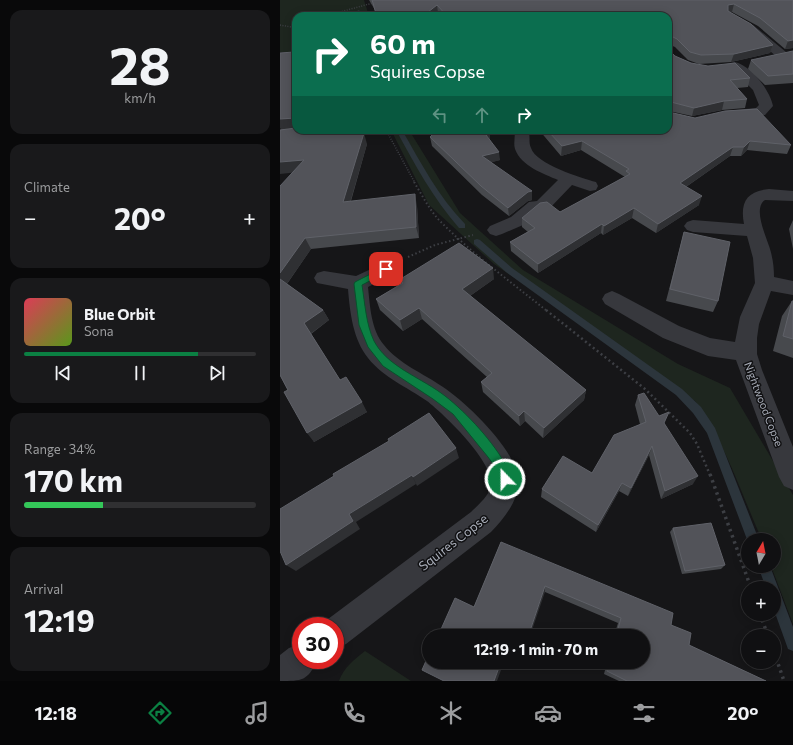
<!DOCTYPE html>
<meta charset="utf-8">
<style>
body{margin:0;font-family:Commissioner,sans-serif;background:#19191b;color:#f1f3f6;height:100vh;display:flex;flex-direction:column;font-size:15px;white-space:nowrap}
*{box-sizing:border-box;margin:0}
p{font-size:13px;color:#9c9d9f}
.icon{flex:none;width:22px;height:22px;fill:none;stroke:currentColor;stroke-width:2;stroke-linecap:round;stroke-linejoin:round}
.map{position:relative;flex:1;overflow:hidden}
.side{display:flex;flex-direction:column;gap:10px;padding:10px;background:#09090a;width:280px}
.side>*{flex:none}
.hud{position:absolute;left:12px;top:12px;width:380px;height:122px;border-radius:12px;box-shadow:0 2px 10px #0003,0 0 0 1px #303032;background:#0b6e4f;color:#fff;overflow:hidden}
.needle{width:26px;rotate:10deg}
.tools{position:absolute;left:461px;top:533px;display:grid;gap:8px}
.tools a{display:grid;place-items:center;width:40px;height:40px;border-radius:50%;background:#101012;box-shadow:0 2px 10px #0003,0 0 0 1px #303032;font-size:20px}
.speed{position:absolute;left:12px;top:617px;display:flex;gap:8px;font-size:20px;font-weight:700;text-align:center}
.speed>*{display:grid;place-content:center;width:52px;height:52px;border-radius:50%;background:#101012;box-shadow:0 2px 10px #0003,0 0 0 1px #303032;line-height:1}
.speed .limit{border:6px solid #d22;background:#fff;color:#111}
.pin{position:absolute;display:grid;place-items:center;width:34px;height:34px;color:#fff;margin:-17px;border-radius:8px;box-shadow:0 2px 6px #0006}
.me{position:absolute;width:44px;margin:-22px;rotate:338deg;stroke-linejoin:round;filter:drop-shadow(0 0 3px #0008)}
.turn{display:flex;align-items:center;gap:14px;height:84px;padding:0 12px;font-size:18px}
.turn .icon{width:52px;height:52px;stroke-width:2.5}
.turn b{display:block;font-size:28px;line-height:34px}
.lanes{display:flex;align-items:center;height:38px;padding:0 12px;background:#0003;justify-content:center;gap:20px;direction:ltr}
.lanes .off{opacity:.35}
.big{font-size:30px;font-weight:700;line-height:1.1}
.side .widget{flex:1;display:flex;flex-direction:column;justify-content:center;gap:6px;min-width:0;padding:0 14px;border-radius:12px;background:#19191b}
.side .dial{align-items:center;gap:0}
.dial b{font-size:52px;line-height:1}
.song{display:flex;align-items:center;gap:12px}
.cover{width:48px;height:48px;border-radius:6px;background:linear-gradient(135deg,hsl(350 70% 55%),hsl(90 70% 35%))}
.played{height:4px;border-radius:2px;background:linear-gradient(90deg,#0b8043 75%,#303032 75%)}
.keys{display:flex;justify-content:space-around;direction:ltr}
.heat{display:flex;justify-content:space-between;align-items:center;font-size:22px;direction:ltr}
.charge{height:6px;border-radius:3px;background:linear-gradient(90deg,#34c759 34%,#303032 0)}
.trip{position:absolute;left:142px;top:629px;width:228px;height:40px;border-radius:20px;background:#101012;box-shadow:0 2px 10px #0003,0 0 0 1px #303032;font-weight:700;line-height:40px;text-align:center}
.menu{display:flex;height:64px;justify-content:space-around;align-items:center;background:#060607;color:#9c9d9f}
.menu .icon{width:28px;height:28px}
.menu .active{color:#0b8043}
.menu b{font-size:18px;color:#f1f3f6}
main{display:flex;flex:1;min-height:0}
.map>svg:first-child{display:block}
</style>
<main>
<section class="side">
<div class="widget dial"><b>28</b><p>km/h</p></div>
<div class="widget"><p>Climate</p>
<div class="heat"><a>−</a><b class="big">20°</b><a>+</a></div>
</div>
<div class="widget">
<div class="song"><i class="cover"></i><div><b>Blue Orbit</b><p>Sona</p></div></div>
<div class="played"></div>
<div class="keys"><svg class="icon" aria-label="previous" viewBox="0 0 24 24"><path d="M18 5L8 12l10 7zM5 5v14"/></svg><svg class="icon" aria-label="pause" viewBox="0 0 24 24"><path d="M8 5v14M16 5v14"/></svg><svg class="icon" aria-label="next" viewBox="0 0 24 24"><path d="M6 5l10 7-10 7zM19 5v14"/></svg></div>
</div>
<div class="widget"><p>Range · 34%</p><b class="big">170 km</b><div class="charge"></div></div>
<div class="widget"><p>Arrival</p><b class="big">12:19</b></div>
</section>
<div class="map">
<svg width="513" height="681" viewBox="0 0 513 681">
<rect width="100%" height="100%" fill="#161618"/>
<path fill="#1e261f" d="M0,0h84l5,16h-73v36h-16z
M111,130h18l51,83 63,57 155,94 52,24 63,107v129l-22,-58h3v-26h-12c-21,-47 -37,-98 -67,-139l-201,-137 -65,-59z
M85,651l46,30h-72c5,-14 15,-21 26,-30z"/>
<g fill="none" stroke-linecap="round" stroke-linejoin="round">
<path fill="#2c353c" fill-rule="evenodd" d="M79,10l4,6h-4l-2,-5z
M116,130h6c19,33 36,66 63,94v4h-6c-26,-30 -44,-63 -63,-98z
M197,239l3,1 32,28 170,121 19,18 14,21 44,112h-11v2l-41,-109 -14,-20 -17,-18 -170,-123 -32,-28v-4z
M478,566h12l23,61v24l-5,-2 -14,-39v-22h-8z"/>
<path stroke="#3d3f44" stroke-width="1.5" stroke-dasharray="1 1.5" stroke-linecap="butt" d="M45,16l48,-13
M0,25l16,3
M106,130l29,53"/>
<path stroke="#3d3f44" stroke-width="2" stroke-dasharray="1.5 2.5" stroke-linecap="butt" d="M134,182c8,13 15,27 25,38 33,34 72,62 108,91
M128,257l27,-12 38,-10"/>
<path stroke="#3d3f44" stroke-width="2.5" stroke-dasharray="2 3" stroke-linecap="butt" d="M266,310l99,79 45,44 7,11 13,31"/>
<path stroke="#3d3f44" stroke-width="3.5" stroke-dasharray="2.5 4" stroke-linecap="butt" d="M430,474l41,114
M480,614l8,22
M494,652l10,29"/>
<path fill="#37383d" fill-rule="evenodd" d="M469,24l4,1 33,27 2,3 -2,3h-8l-33,-29 -2,-2z
M455,62c16,4 35,28 38,44l-8,9 -35,3 -5,-1 -2,-3 2,-3 31,-3 3,-3 -6,-15 -24,-24 2,-3z
M234,130h14c3,6 0,12 3,18 5,16 50,30 65,34l2,4 -2,4 -6,1 -18,-6 -24,25 -9,1 -16,14 -21,9 -6,2 -6,-2 -3,-4 3,-4 21,-9 18,-15 8,-1 21,-21c-14,-6 -37,-14 -43,-31 -2,-6 1,-13 -1,-19z
M489,189l24,2v10l-28,-1c-13,8 2,38 5,49 3,10 4,19 4,28l19,4v14l-22,-4 -12,33 -2,14v16l5,16 31,77v43l-9,-4 -5,-9 -43,-117 -28,-4 -45,-18 -58,-34 -3,-5 3,-5 7,-3 7,3 60,32 31,12 25,4 5,-25 15,-34 -2,-25 -6,-22 -54,-4 -6,-2 -3,-4 3,-4 6,-2 51,4c-4,-21 2,-33 25,-35z
M106,262l7,2 3,5 -3,5 -25,13c2,19 3,43 16,58 15,19 39,28 59,42 24,16 73,63 75,92 2,20 -14,40 -27,53l-145,112 -11,5v-23h-13l2,-4 147,-110c7,-7 18,-16 20,-26 4,-23 -46,-71 -64,-85 -20,-14 -43,-23 -59,-43 -15,-19 -18,-45 -20,-69l-31,-6 -3,-5 3,-5 7,-2 32,5z
M21,644v16h16c-9,21 -15,21 -37,21v-26l9,-7z"/>
</g>
<path fill="#47494d" d="M89,0h424v48l-8,1 -27,-23 -26,-14h-2l43,33 -3,8 -39,9 -32,2 -11,-4 -13,-13 -7,-3v5l7,7 16,7 59,15 -2,9 -11,1 10,11 -2,9 -23,2 -30,6 -23,-5v1l122,33 -4,9 -40,-4 -6,6h-11l-44,31 13,18 -43,28 -24,-15 -29,17 -2,-2 -63,40 -27,-22 -1,-9 18,-10 -6,-5v-9l38,-6 65,-35 -44,-27 -20,6 -22,-26h129v-114h-227l-3,-3 -4,3h-58l-1,-6z
M513,51v32l-28,2 -17,-16 3,-9z
M16,52v78h57v4l14,10 -16,57 66,5 2,32 -108,11 -24,35 36,26 6,10 -18,14 29,46 27,32 -53,30 -34,-67 12,-202 -11,-45z
M154,130h53l3,10 10,20 -9,2 41,38 -4,1 -19,15 -27,-21 -50,-49 -2,-9 5,-5z
M513,220v29l-4,-20z
M404,232l34,69 -5,11 -47,-11z
M214,279l-24,17 116,94 -2,10 -41,38 -18,-17 -5,5 -37,-34 -2,-10 6,-5 -65,-58 -19,12 -23,-21 -4,-11 24,-15 -1,-4z
M512,301h1v57l-20,-7 9,-35z
M358,395l26,29 29,60 -32,15 -12,-44 -21,41 -9,-5 -23,41 -55,-35 1,-8 50,-16 48,-49 -5,-19z
M393,528l52,37 -4,4 -39,5 -12,-42z
M221,542l170,83 18,20 77,36h-147l-15,-7 3,-12h36v-26h-29l4,-13 -73,-31 -71,15z
M233,662h16l-3,6z"/>
<path fill="#2f3033" d="M454,4l-2,8 -6,1 2,-8z
M157,5l1,8 -4,3h-11z
M513,40v8l-8,1 3,-8z
M493,45l-3,8 -39,9 3,-8z
M444,101l-2,9 -30,6 2,-8z
M391,102l-2,9h-1l1,-8z
M12,118l4,10 -15,2v-2l-1,1v-10z
M69,130h4v15l-4,-11z
M84,133l3,11 -20,69 -4,-11z
M210,134v9l-4,-8z
M302,141l-1,9 -20,6 1,-10z
M470,141l-3,9 -6,6 3,-9z
M453,147l-3,9 -53,37 3,-10z
M219,152l1,8 -17,5 -1,-9z
M24,160l4,11 -28,3v-12z
M252,191v9l-4,1 -19,15 -1,-8 20,-16z
M135,194l2,12 2,32 -3,-11z
M422,196l-3,9 -43,28 2,-9z
M354,208l-2,10 -29,17 1,-9z
M322,224l-1,9 -63,40v-9z
M25,238l6,11 -27,39 -4,-6v-9z
M213,268l1,11 -30,21 -2,-11z
M139,308l3,11 -19,12 -3,-11z
M43,310l6,10 -19,14 -6,-11z
M306,390l-2,10 -41,38 1,-10z
M82,402l5,10 -53,30 -7,-9z
M244,411l1,10 -5,5 -1,-10z
M372,446l-3,9 -21,41 3,-8z
M176,448l3,10 -42,28 -4,-9z
M132,475l4,9 -60,38 4,7 -64,42 -10,-6 63,-51z
M418,476l-5,8 -32,15 4,-8z
M342,483l-3,8 -23,41 2,-7z
M265,586v6l-15,44 -1,-2z
M221,662h3l-7,19h-3z
M247,662h2l-3,6v-3z"/>
<path fill="#525359" stroke="#5f6168" d="M92,0h421v40l-5,1 -28,-23 -26,-14 -6,1v6l23,13 22,21 -39,9 -33,1 -11,-3 -13,-13 -8,-4 -1,14 7,7 16,7 17,3 27,-3 15,15 -20,2 17,19 -23,2 -30,7 -23,-6 -2,1v9l26,6 30,-7 32,-2 34,36 -41,-4 -6,6h-11l-53,36 22,13 -44,28 -24,-16 -30,18 -2,-2 -64,40 -28,-22 25,-14 -13,-10 18,-15 7,-1 13,10 70,-38 -4,-3 3,-2 -47,-28 -20,5 -15,-16h121v-114h-221l-10,-11 -14,11h-45l-2,-2 -3,-11z
M513,51v23l-25,2 -17,-16z
M14,52h2v66l-16,1v-66z
M16,128v2h53v4l15,-1 -21,69 72,-8 1,33 -111,11 -25,35v-87l24,-26 -24,2v-32z
M157,130h50l3,4 -4,1 13,17 -17,4 50,35 -4,1 -20,16 -27,-22 -51,-49z
M404,232l46,10 -12,59 -48,-12z
M179,243l34,25 -31,21 124,101 -42,38 -20,-17 -5,5 -38,-34 11,-9 -73,-65 -19,12 -24,-21 27,-16 -4,-3z
M0,279l43,31 -19,13 36,57 6,-3 16,25 -55,31 -23,-41 4,-2 -8,-15z
M512,301h1v38l-10,-3z
M364,393l15,23 10,-4 -5,11 34,53 -33,15 -13,-45 -21,42 -9,-5 -24,42 -56,-36 21,-33 29,17 22,-38 32,-13 -8,-27z
M149,413l27,35 -43,29 -1,-2 -63,39 4,7 -67,44 -6,-14v-42l54,-33 -1,-2 56,-33 -1,-2z
M431,523l14,42 -40,6 -12,-43z
M221,542l172,71 -2,12 20,8 -2,12 77,36h-139l-20,-10 2,-9h34v-26h-27l5,-18 -76,-32 -16,48 4,2h-95l17,-38 19,9z
M149,654v8h72l-7,19h-50l-22,-11z
M239,662h8l-1,3z"/>
<path fill="#0b8043" stroke="#07532c" d="M106,266l3,1v4l-27,14c3,19 4,39 12,56 13,25 45,36 67,52 21,15 50,46 63,69 3,5 4,11 6,17l-1,4 -4,1 -4,-1 -5,-15 -8,-11 -35,-43 -20,-15 -50,-33 -15,-19 -9,-22 -5,-41 1,-2z"/>
<g text-anchor="middle" dominant-baseline="central" stroke-width="3" stroke-linejoin="round" paint-order="stroke">
<g font-size="11" fill="#a8adb8" stroke="#111113">
<text transform="translate(484 404) rotate(69)">Nightwood Copse</text>
</g>
<g font-size="13" fill="#a8adb8" stroke="#111113">
<text transform="translate(173 542) rotate(-38)">Squires Copse</text>
</g>
</g>
</svg>
<div class="tools">
<a><svg class="needle" viewBox="-14 -14 28 28"><path d="M0-13l5 13h-10z" fill="#e53935"/><path d="M0 13l5-13h-10z" fill="#9c9d9f"/></svg></a>
<a>+</a>
<a>−</a>
</div>
<div class="speed"><div class="limit">30</div></div>
<div class="pin" style="left:106px;top:269px;background:#d93025"><svg class="icon" aria-label="arrive" viewBox="0 0 24 24"><path d="M6 21V4h12l-3 4 3 4H6"/></svg></div>
<svg class="me" style="left:225px;top:479px" viewBox="-20 -20 40 40"><circle r="17" fill="#0b8043" stroke="#fff" stroke-width="3"/><path d="M0-11L8 9 0 5-8 9z" fill="#fff"/></svg>
<div class="trip">12:19 · 1 min · 70 m</div>
<div class="hud">
<div class="turn"><svg class="icon" aria-label="right" viewBox="0 0 24 24"><path d="M7 20v-9h11M14 6l5 5-5 5"/></svg><div><b>60 m</b>Squires Copse</div></div>
<div class="lanes"><svg class="icon off" aria-label="left" viewBox="0 0 24 24"><path d="M17 20v-9H6M10 6l-5 5 5 5"/></svg><svg class="icon off" aria-label="ahead" viewBox="0 0 24 24"><path d="M12 20V5M6 11l6-6 6 6"/></svg><svg class="icon" aria-label="right" viewBox="0 0 24 24"><path d="M7 20v-9h11M14 6l5 5-5 5"/></svg></div>
</div>
</div>
</main>
<nav class="menu">
<b>12:18</b>
<svg class="icon active" aria-label="directions" viewBox="0 0 24 24"><path d="M12 3l9 9-9 9-9-9zM9 14v-3h6M13 9l2 2-2 2"/></svg>
<svg class="icon" aria-label="music" viewBox="0 0 24 24"><path d="M9 18V5l10-2v13"/><circle cx="6" cy="18" r="3"/><circle cx="16" cy="16" r="3"/></svg>
<svg class="icon" aria-label="phone" viewBox="0 0 24 24"><path d="M5 4h4l2 5-3 2q2 4 5 5l2-3 5 2v4C11 20 4 13 5 4z"/></svg>
<svg class="icon" aria-label="climate" viewBox="0 0 24 24"><path d="M12 3v18M4 7l16 10M4 17L20 7"/></svg>
<svg class="icon" aria-label="car" viewBox="0 0 24 24"><path d="M5 17H2v-5l4-1 3-4h7l3 4 3 1v5h-3M9 17h6M6 11h13"/><circle cx="7" cy="17" r="2"/><circle cx="17" cy="17" r="2"/></svg>
<svg class="icon" aria-label="filters" viewBox="0 0 24 24"><path d="M4 7h16M4 17h16"/><circle cx="9" cy="7" r="2"/><circle cx="15" cy="17" r="2"/></svg>
<b>20°</b>
</nav>
